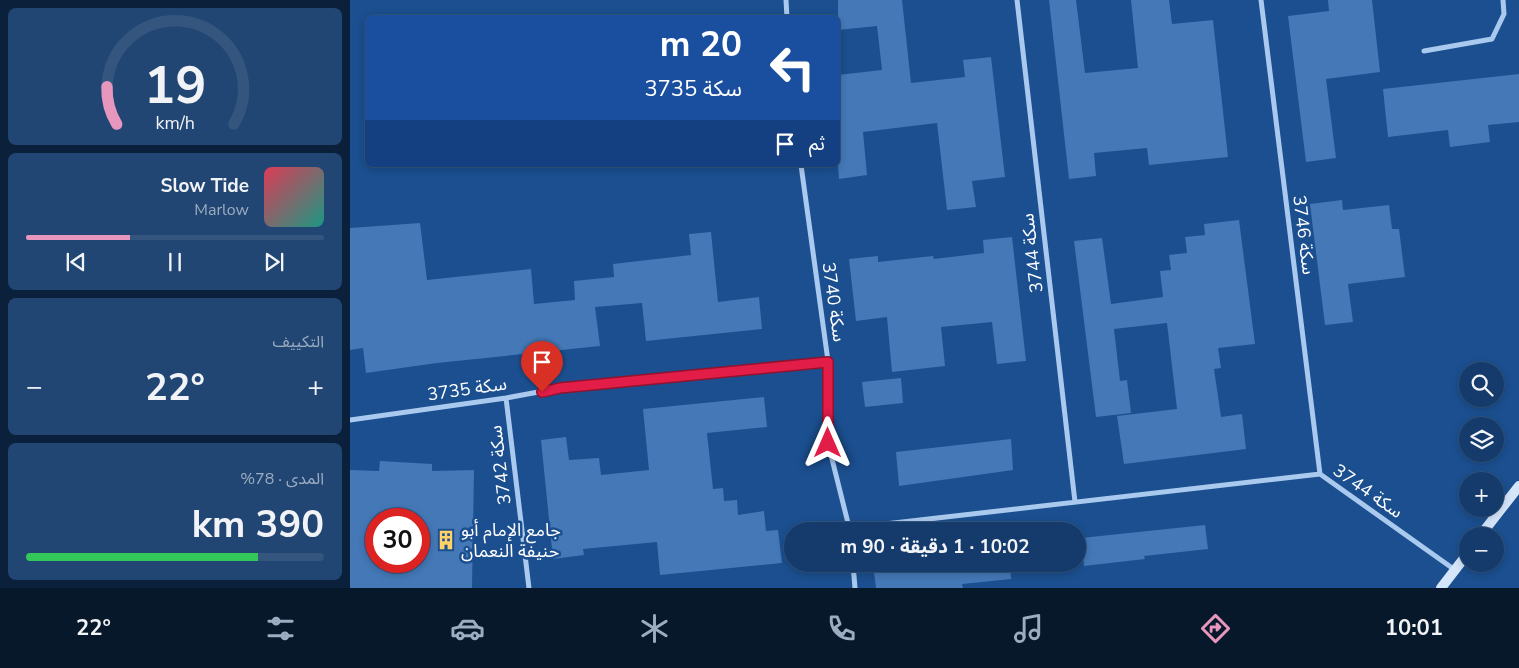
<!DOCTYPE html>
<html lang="ar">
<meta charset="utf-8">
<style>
body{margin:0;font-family:"Nunito Sans","Noto Sans Arabic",sans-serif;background:#214673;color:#f1f3f6;direction:rtl;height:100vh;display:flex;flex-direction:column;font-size:19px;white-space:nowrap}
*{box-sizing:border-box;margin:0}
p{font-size:16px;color:#9dadc1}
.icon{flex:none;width:28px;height:28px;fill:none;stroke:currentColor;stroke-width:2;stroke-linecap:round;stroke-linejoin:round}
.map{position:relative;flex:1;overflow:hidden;direction:ltr}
.drawer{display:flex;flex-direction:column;gap:8px;padding:8px;background:#0b203b;width:350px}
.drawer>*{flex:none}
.banner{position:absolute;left:15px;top:15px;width:475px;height:152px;border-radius:8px;box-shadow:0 2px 8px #0003,0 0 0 1px #33557e;direction:rtl;background:#1a4fa0;color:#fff;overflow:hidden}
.fabs{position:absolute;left:1109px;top:362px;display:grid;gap:10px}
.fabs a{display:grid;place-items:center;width:45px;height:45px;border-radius:50%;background:#143b6b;box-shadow:0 2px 8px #0003,0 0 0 1px #33557e;font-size:25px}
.speed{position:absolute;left:15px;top:508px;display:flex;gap:10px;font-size:25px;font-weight:700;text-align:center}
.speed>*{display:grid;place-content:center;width:65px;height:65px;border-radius:50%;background:#143b6b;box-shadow:0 2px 8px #0003,0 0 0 1px #33557e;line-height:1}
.speed .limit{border:8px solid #d22;background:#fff;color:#111}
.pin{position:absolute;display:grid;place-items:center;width:42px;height:42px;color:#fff;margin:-51px -21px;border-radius:50% 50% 50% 0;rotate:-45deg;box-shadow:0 0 5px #0007}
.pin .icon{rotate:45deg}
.me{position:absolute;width:55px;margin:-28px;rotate:0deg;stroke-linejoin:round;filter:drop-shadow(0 0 4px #0008)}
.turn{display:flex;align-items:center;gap:18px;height:105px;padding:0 15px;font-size:22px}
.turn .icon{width:65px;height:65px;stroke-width:2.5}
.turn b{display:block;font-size:35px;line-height:42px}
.then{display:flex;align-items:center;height:48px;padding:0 15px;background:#0003;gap:10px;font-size:19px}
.big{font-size:38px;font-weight:700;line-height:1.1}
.drawer .tile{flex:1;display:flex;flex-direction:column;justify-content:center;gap:8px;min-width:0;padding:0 18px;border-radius:8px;background:#214673}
.drawer .dial{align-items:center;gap:0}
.dial svg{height:130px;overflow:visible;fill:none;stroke:#33557e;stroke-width:7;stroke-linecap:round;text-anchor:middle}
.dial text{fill:#f1f3f6;stroke:none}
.song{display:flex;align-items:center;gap:15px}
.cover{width:60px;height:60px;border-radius:8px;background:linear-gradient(135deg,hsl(350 70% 55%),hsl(170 70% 35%))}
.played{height:5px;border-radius:2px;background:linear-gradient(90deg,#e797bd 35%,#33557e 35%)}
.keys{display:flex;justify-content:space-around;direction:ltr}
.heat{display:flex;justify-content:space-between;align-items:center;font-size:28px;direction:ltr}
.charge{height:8px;border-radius:4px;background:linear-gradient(90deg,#34c759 78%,#33557e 0)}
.trip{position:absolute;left:434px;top:522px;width:302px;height:50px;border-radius:25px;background:#143b6b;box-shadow:0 2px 8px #0003,0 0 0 1px #33557e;font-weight:700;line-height:50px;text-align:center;direction:rtl}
.dock{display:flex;height:80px;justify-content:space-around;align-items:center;background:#08182b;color:#9dadc1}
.dock .icon{width:35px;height:35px}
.dock .selected{color:#e797bd}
.dock b{font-size:22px;color:#f1f3f6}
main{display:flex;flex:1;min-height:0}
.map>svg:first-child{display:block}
</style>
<main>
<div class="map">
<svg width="1169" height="588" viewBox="0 0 1169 588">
<rect width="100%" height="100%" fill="#1b4f8f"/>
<path fill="#4478b7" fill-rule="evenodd" d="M488,0h64l9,83 54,-6 -2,-17 28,-3 14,120 -33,4 4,26 -29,3 -10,-87 -74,9 4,43 -28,4 -1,-15v-89l44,-5 -5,-44 -39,4z
M699,0h27l9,73 53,-5 -7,-68h38l3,24 41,-4 15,137 -79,8 -2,-17 -53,5 2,23 -27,3z
M978,0h44l8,72 -54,7 10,79 -30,4 -18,-146 41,-5z
M1169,74v48l-31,3 2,17 -40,5 -2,-17 -60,7 -5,-48z
M992,200l1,10 46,-5 3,24h7l6,48 -57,7 5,38 -28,3 -15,-121z
M889,220l16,124 -37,4 3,20 -7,1 7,48 21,-3 4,35 -122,15 -7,-48 60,-7 -10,-86 -53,6 6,52 7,-1 4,33 -35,4 -22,-176 28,-3 9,66 52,-7 -3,-26 11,-1 -2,-15 18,-2 -2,-16 20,-2 -1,-11z
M70,223l7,57 104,-11 3,35 41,-4 -1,-19 40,-4 -1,-13 78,-9 -2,-21 22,-2 7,70 41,-5 3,32 -116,12 -4,-38 -47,4 5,39 -163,17 -71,10 -3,-25 -13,2v-122z
M662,237l14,124 -29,3 -5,-42 -51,5 4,39 -53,6 -5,-55 -31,4 -7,-62 29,-3v6l55,-6 1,3 50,-6 -1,-13z
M551,378l2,25 -38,4 -3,-25z
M414,397l3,30 -60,6 6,56 10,-1 1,13 13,-1 1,15 26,-4 2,20 12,-1 4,33 -122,12 -3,-33 -74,7 1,6 -31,4 -12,-119 25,-3 3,23 30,-2 2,17 48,-5 -6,-61z
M661,439l2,31 -114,16 -3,-34z
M30,461l52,3v7l42,-1 -2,118h-122v-118l29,1zM26,519h43v42h-43z
M855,525l3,24 -64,7 1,3 -61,7 -3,-28z
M523,564h137l1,15 -49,5 1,4h-87z"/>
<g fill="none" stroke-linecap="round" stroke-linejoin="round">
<path stroke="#a9c9ee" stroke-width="5" d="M436,0l1,18
M667,0l58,502
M911,0l59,474
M1074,51l68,-12 12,-25 -1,-14
M451,165l27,196v82l22,88
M156,398l23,190
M0,420l156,-22 54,-10 268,-27
M500,528l470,-54 135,96
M503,564l2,24"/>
<path stroke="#d6e6fa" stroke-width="10" d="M1130,536l39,-50
M1091,588l27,-35"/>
</g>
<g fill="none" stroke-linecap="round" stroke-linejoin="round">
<defs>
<path id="route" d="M192,392l18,-4 268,-26v81"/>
</defs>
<use href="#route" stroke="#92132f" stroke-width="12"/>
<use href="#route" stroke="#e11d48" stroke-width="9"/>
</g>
<defs>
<symbol id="building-bare" viewBox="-9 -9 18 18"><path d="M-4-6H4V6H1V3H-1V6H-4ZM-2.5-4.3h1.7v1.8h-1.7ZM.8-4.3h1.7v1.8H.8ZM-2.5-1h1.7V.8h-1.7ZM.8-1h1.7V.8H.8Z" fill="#ffd166" stroke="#1b4f8f" stroke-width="2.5" paint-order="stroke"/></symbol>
</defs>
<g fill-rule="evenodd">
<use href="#building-bare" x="82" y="526" width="28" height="28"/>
</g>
<g text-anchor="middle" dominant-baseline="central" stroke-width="5" stroke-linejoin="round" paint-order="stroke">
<g font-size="18" fill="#fff" stroke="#1b4f8f">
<text transform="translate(954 235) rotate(83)">سكة 3746</text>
<text transform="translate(682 253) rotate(-97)">سكة 3744</text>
<text transform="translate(484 302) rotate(82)">سكة 3740</text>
<text transform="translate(117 389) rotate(-8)">سكة 3735</text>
<text transform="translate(150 465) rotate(-97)">سكة 3742</text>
<text transform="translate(1018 491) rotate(35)">سكة 3744</text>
</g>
<g font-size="18" fill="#fff" stroke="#1b4f8f" text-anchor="start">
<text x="111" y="530">جامع الإمام أبو<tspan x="111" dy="21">حنيفة النعمان</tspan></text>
</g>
</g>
</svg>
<div class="fabs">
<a><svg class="icon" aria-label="search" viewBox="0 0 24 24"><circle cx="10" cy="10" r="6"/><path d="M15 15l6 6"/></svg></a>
<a><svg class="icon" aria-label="layers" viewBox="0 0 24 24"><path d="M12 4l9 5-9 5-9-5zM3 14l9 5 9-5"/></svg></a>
<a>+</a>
<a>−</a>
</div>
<div class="speed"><div class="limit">30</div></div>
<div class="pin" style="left:192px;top:392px;background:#d93025"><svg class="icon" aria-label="arrive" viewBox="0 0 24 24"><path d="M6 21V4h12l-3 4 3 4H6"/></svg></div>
<svg class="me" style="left:478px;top:443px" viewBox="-20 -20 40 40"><path d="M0-17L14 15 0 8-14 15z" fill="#e11d48" stroke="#fff" stroke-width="4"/></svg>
<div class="trip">10:02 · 1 دقيقة · 90 m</div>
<div class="banner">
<div class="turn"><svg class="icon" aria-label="left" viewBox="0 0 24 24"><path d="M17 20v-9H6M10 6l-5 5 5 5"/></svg><div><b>20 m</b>سكة 3735</div></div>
<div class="then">ثم<svg class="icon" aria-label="arrive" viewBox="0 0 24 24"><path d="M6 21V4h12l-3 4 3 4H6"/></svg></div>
</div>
</div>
<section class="drawer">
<div class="tile dial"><svg viewBox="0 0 100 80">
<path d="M14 69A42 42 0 1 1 86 69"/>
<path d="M14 69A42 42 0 0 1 8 46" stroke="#e797bd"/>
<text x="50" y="56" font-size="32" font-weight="700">19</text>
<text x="50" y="72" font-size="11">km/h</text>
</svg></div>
<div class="tile">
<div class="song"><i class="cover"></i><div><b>Slow Tide</b><p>Marlow</p></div></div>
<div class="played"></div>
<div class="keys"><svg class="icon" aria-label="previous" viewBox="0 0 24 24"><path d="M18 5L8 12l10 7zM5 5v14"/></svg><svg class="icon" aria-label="pause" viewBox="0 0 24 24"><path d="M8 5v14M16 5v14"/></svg><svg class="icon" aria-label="next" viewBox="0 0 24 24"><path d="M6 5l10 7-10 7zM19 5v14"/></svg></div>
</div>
<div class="tile"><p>التكييف</p>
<div class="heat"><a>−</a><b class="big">22°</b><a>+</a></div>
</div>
<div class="tile"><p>المدى · 78%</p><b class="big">390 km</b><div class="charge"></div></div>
</section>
</main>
<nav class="dock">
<b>10:01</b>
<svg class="icon selected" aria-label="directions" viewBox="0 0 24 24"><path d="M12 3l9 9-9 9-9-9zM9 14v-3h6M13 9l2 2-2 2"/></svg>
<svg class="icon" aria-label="music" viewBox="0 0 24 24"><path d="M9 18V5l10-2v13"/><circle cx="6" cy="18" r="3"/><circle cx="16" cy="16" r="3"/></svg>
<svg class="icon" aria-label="phone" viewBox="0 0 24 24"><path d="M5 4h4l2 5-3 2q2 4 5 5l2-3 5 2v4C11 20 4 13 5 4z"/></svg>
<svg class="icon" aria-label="climate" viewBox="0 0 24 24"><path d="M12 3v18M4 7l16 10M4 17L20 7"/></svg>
<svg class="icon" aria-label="car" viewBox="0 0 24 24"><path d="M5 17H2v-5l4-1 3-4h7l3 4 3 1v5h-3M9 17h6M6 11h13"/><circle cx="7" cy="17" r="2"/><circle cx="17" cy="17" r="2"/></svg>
<svg class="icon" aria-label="filters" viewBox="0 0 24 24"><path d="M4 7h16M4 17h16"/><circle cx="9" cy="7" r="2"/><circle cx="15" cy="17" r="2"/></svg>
<b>22°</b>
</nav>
